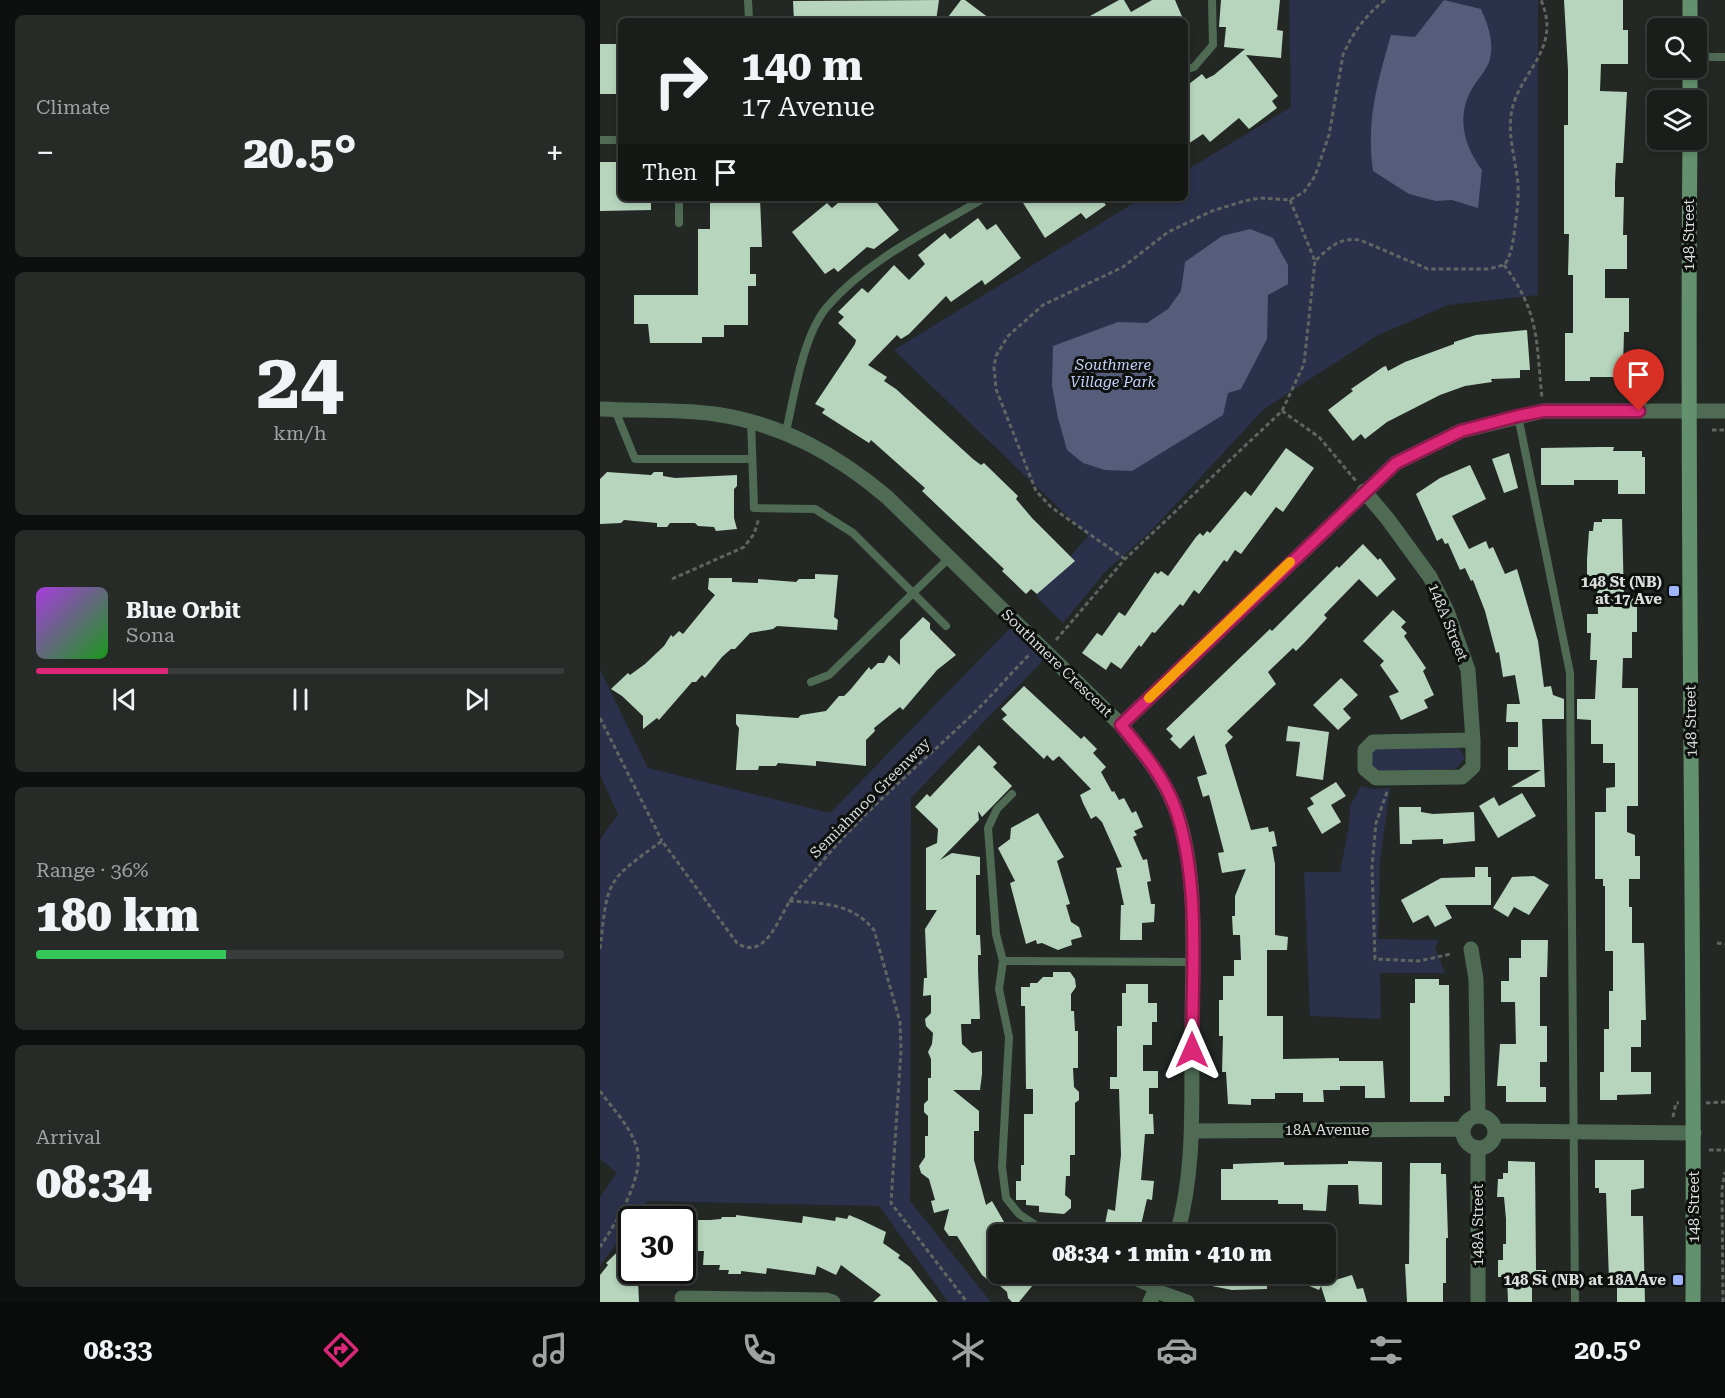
<!DOCTYPE html>
<meta charset="utf-8">
<style>
body{margin:0;font-family:"Roboto Serif",serif;background:#272b28;color:#f1f3f6;height:100vh;display:flex;flex-direction:column;font-size:22px;white-space:nowrap}
*{box-sizing:border-box;margin:0}
p{font-size:20px;color:#9fa2a3}
.icon{flex:none;width:33px;height:33px;fill:none;stroke:currentColor;stroke-width:2;stroke-linecap:round;stroke-linejoin:round}
.map{position:relative;flex:1;overflow:hidden}
.details{display:flex;flex-direction:column;gap:15px;padding:15px;background:#0e100f;width:600px}
.details>*{flex:none}
.hud{position:absolute;left:18px;top:18px;width:570px;height:183px;border-radius:9px;box-shadow:0 3px 9px #0003,0 0 0 2px #383c3a;background:#1a1e1b;color:#f1f3f6;overflow:hidden}
.controls{position:absolute;left:1047px;top:18px;display:grid;gap:12px}
.controls a{display:grid;place-items:center;width:60px;height:60px;border-radius:9px;background:#1a1e1b;box-shadow:0 3px 9px #0003,0 0 0 2px #383c3a;font-size:30px}
.speed{position:absolute;left:18px;top:1206px;display:flex;gap:12px;font-size:30px;font-weight:700;text-align:center}
.speed>*{display:grid;place-content:center;width:78px;height:78px;border-radius:50%;background:#1a1e1b;box-shadow:0 3px 9px #0003,0 0 0 2px #383c3a;line-height:1}
.speed .limit{border:3px solid #111;border-radius:9px;background:#fff;color:#111}
.pin{position:absolute;display:grid;place-items:center;width:51px;height:51px;color:#fff;margin:-62px -26px;border-radius:50% 50% 50% 0;rotate:-45deg;box-shadow:0 0 6px #0007}
.pin .icon{rotate:45deg}
.me{position:absolute;width:66px;margin:-33px;rotate:0deg;stroke-linejoin:round;filter:drop-shadow(0 0 4px #0008)}
.turn{display:flex;align-items:center;gap:21px;height:126px;padding:0 24px;font-size:27px}
.turn .icon{width:78px;height:78px;stroke-width:2.5}
.turn b{display:block;font-size:42px;line-height:51px}
.then{display:flex;align-items:center;height:57px;padding:0 24px;background:#0003;gap:12px;font-size:22px}
.big{font-size:45px;font-weight:800;line-height:1.1}
.details .widget{flex:1;display:flex;flex-direction:column;justify-content:center;gap:9px;min-width:0;padding:0 21px;border-radius:9px;background:#272b28}
.details .dial{align-items:center;gap:0}
.dial b{font-size:78px;line-height:1}
.song{display:flex;align-items:center;gap:18px}
.cover{width:72px;height:72px;border-radius:9px;background:linear-gradient(135deg,hsl(280 70% 55%),hsl(120 70% 35%))}
.played{height:6px;border-radius:3px;background:linear-gradient(90deg,#db2777 25%,#383c3a 25%)}
.keys{display:flex;justify-content:space-around;direction:ltr}
.heat{display:flex;justify-content:space-between;align-items:center;font-size:33px;direction:ltr}
.charge{height:9px;border-radius:4px;background:linear-gradient(90deg,#34c759 36%,#383c3a 0)}
.trip{position:absolute;left:388px;top:1224px;width:348px;height:60px;border-radius:9px;background:#1a1e1b;box-shadow:0 3px 9px #0003,0 0 0 2px #383c3a;font-weight:800;line-height:60px;text-align:center}
.tab-bar{display:flex;height:96px;justify-content:space-around;align-items:center;background:#0a0c0b;color:#9fa2a3}
.tab-bar .icon{width:42px;height:42px}
.tab-bar .active{color:#db2777}
.tab-bar b{font-size:27px;color:#f1f3f6}
main{display:flex;flex:1;min-height:0}
.map>svg:first-child{display:block}
</style>
<main>
<section class="details">
<div class="widget"><p>Climate</p>
<div class="heat"><a>−</a><b class="big">20.5°</b><a>+</a></div>
</div>
<div class="widget dial"><b>24</b><p>km/h</p></div>
<div class="widget">
<div class="song"><i class="cover"></i><div><b>Blue Orbit</b><p>Sona</p></div></div>
<div class="played"></div>
<div class="keys"><svg class="icon" aria-label="previous" viewBox="0 0 24 24"><path d="M18 5L8 12l10 7zM5 5v14"/></svg><svg class="icon" aria-label="pause" viewBox="0 0 24 24"><path d="M8 5v14M16 5v14"/></svg><svg class="icon" aria-label="next" viewBox="0 0 24 24"><path d="M6 5l10 7-10 7zM19 5v14"/></svg></div>
</div>
<div class="widget"><p>Range · 36%</p><b class="big">180 km</b><div class="charge"></div></div>
<div class="widget"><p>Arrival</p><b class="big">08:34</b></div>
</section>
<div class="map">
<svg width="1125" height="1302" viewBox="0 0 1125 1302">
<rect width="100%" height="100%" fill="#232824"/>
<path fill="#2b314a" d="M689,0h249v295l-90,10 -70,30 -114,74 -115,124 -44,39 -42,51 -27,-27 52,-60 -194,-186 248,-152h43v-27l106,-64z
M415,623l33,32 -137,143 -1,403 81,101h-43l-69,-96 -232,-5 -47,65v-69l17,-24 -17,-14v-319l18,-26 -18,-39v-105l48,98 182,45z
M859,747l6,11 -9,11 -79,2 -5,-2v-20z
M761,786l11,3 18,-1 -10,73 -2,78 61,1 -4,8 10,25h-65l1,46 -71,-3 -6,-144h36l9,-46 1,-20z"/>
<path fill="#555d7a" d="M844,0l37,9c7,16 13,32 9,50 -2,9 -12,20 -17,28 -17,28 -10,58 9,83l-4,38 -26,-8 -16,1 -27,-7 -36,-23c-7,-51 4,-87 18,-136l24,2z
M650,229l23,9 15,27v19l-20,11 -1,44 -26,50 -13,4 -5,22 -91,56 -27,-1 -22,-7 -16,-13 -9,-32 -6,-32 1,-40 65,-24 29,1 21,-14 13,-18 4,-29 37,-26z"/>
<path fill="#b6d5bc" d="M339,0l-3,21 -56,-4v4h-86l-1,-20z
M361,0h4l28,21h-48z
M519,0h5l7,12 21,-12h23l9,21h-103z
M621,0h59l-3,30 6,1 -2,27 -35,-3 32,41 -6,5 5,7 -28,21 -10,-11 -29,24 -7,-8 -18,12v-59l17,-13 4,5 8,-4 31,-26 -21,-2 2,-20h-7z
M964,0h59v30h5v34h-27l-1,27 27,1 -4,71h-7l-1,19v15h9l-1,38h4v34h-22v29h24v34h-5l-1,37h-7v8h-26v4h-25v-48h8v-58h-5l1,-41h-5v-109h4v-55z
M0,44h21v50h-21z
M0,162h21v36h30v12l-51,1z
M110,198h50l2,49h-12v27h6v12h-8v39h-24v12h-22v6h-52l-2,-19h-14v-29h64v-66h12z
M244,198h29l26,32 -25,19 -7,-2 -29,25 -4,-4 -9,6 -33,-42 35,-29 5,5z
M420,198h80l6,7 -20,14 -5,-6 -36,25z
M378,218l9,12 9,-6 25,34 -36,27 -3,-5 -31,22 -5,-6 -37,38 -8,5 -4,-4 -29,30 19,12 -3,4 12,8 77,70 8,6 3,-2 34,33 -2,3 16,19 43,43 -38,33 -6,-5 -5,5 -24,-23 2,-2 -82,-78 3,-3 -54,-48 -2,3 -47,-30 3,-4 -10,-5 40,-60 1,-4 -18,-17 6,-6 -6,-5 24,-24 6,5 26,-28 15,15 16,-16 -7,-9 27,-22 5,6z
M927,330l3,40h-10v8l-29,1 1,3 -27,4 -25,9 -53,27 -22,17 -4,-5 -8,7 -25,-31 25,-19 -2,-2 32,-22 3,-1 2,5 17,-9 49,-18v-2l22,-7z
M1000,447h14l-1,4h29v6h3v37h-27v-14h-44v5h-33v-37z
M686,448l28,20 -31,44 -7,-5 -35,47 -6,-4 -8,12 -3,-2 -25,34 -5,-4 -11,16 -3,-2 -25,29 -3,-1 -11,15 -2,-2 -18,24 -10,-7 -5,8 -24,-17 15,-20 5,3 17,-24 6,4 30,-44 3,2 3,-3 7,5 28,-39 4,-4 3,3 4,-5 3,2 35,-42 6,5z
M909,453l9,35 -14,5 -12,-34z
M870,465l16,34 -34,17 17,33 17,-8 3,8 4,-2 12,27 12,-5 21,72 6,46 7,-1 2,9 11,4v20h-22l3,68h-34l30,-17h-33v-23h10v-25h-12l1,-18h13l-5,-29 -12,2 -4,-25 -3,1 -11,-42 -12,-31 -2,1 -6,-13 -5,2 -12,-27 -3,1 -3,-6 -5,3 -21,-47 24,-16z
M7,472l44,3 3,-3h9v4l12,2 62,-3v11l-3,3v29l3,11 -21,2 -2,-4 -16,-1 -3,-3h-25l-3,4h-10v-4l-33,-3 -3,3 -21,1v-45z
M1002,519h20l2,80 13,-1v34h-5v26h-9l-1,30h16v118h-11v26l8,3v21h5v23h-11v28h3v36h12l2,77h-5v27h-10v25h20v22l-34,1v5h-17v-28h4v-43h5v-38h4v-40h-8v-65h-2v-7h-8v-67h11v-24l9,-1v-24h-12v-19h-12v-24l-14,-1v-20h18l2,-39h-7l1,-27h-4v-19h11l-1,-33h-3v-5h-7v-17l2,-28h4l1,-9h8z
M763,544l15,16 2,-2 16,21 -19,18 -18,-18 -35,36 3,3 -21,23 -10,10 -3,-3 -25,24 8,12 -49,47 6,6 -8,8 26,85 17,-3 1,5 5,-1 3,15 -5,1 3,17v71l13,2 -1,13h-20v66h16v43l56,-1v3h44l2,37h-20v-12h-25v4h-17l1,12h-21v-9h-28v6h-24v6l-23,-1 -2,-32h-4l1,-36h-4v-36h4v-24h11v-16h7l-1,-25h-7l-1,-19h3v-20l11,-27 -24,4 -4,-20 6,-1 -15,-57 -6,2 -6,-20 10,-3 -13,-39 -14,14 -10,-10 3,-3 -7,-7 104,-100 2,2 65,-65 2,2z
M215,574l23,1 -4,42 4,3 -1,10 -60,-4 -4,3 -23,4 -15,16h-4l-9,8 -17,21 -3,-3 -6,7h-4l-33,38 -2,-2 -14,11v-13l-21,-20 -11,-7 17,-16 2,2 15,-11 19,-18 7,-11 2,2 6,-6 4,3 32,-39 -7,-6 1,-11h23v4l26,1v-4l38,3 3,-3h16z
M793,610l13,12 -5,5 6,6 -3,3 22,32 -3,3 11,24 -10,5 4,8 -27,12 -12,-24 10,-4 -19,-27 4,-4 -21,-20z
M323,617l7,6v6l26,26 -19,15 -34,40 -3,-3 -26,21 1,3 -9,9v26l-50,-5v5l-38,-3 -2,3h-17l-1,4h-22l3,-42 -3,-4v-10l62,4 3,-3 25,-4 13,-15h5l7,-7 18,-22 2,3 7,-7h6l5,-8 11,10v-25z
M741,678l17,17 -15,14 8,9 -13,12 -25,-25z
M424,686l57,53 3,-3 13,13 -4,4 13,14 -5,5 11,20 2,-1 5,9 5,-2 8,15 4,-2 7,16 -9,4 3,4 -4,2 10,23 4,-1 4,22 -4,1 4,22h4l-1,18 -12,1v17h-22l1,-35h3l-8,-37 6,-1 -20,-45 -6,-6 -5,3 -8,-16 -3,-8 11,-6 -32,-33 -6,5 -6,-6 -3,4 -42,-40 5,-4 -6,-6z
M688,726l41,6 -6,48 -27,-4 4,-34 -14,-1z
M379,745l18,18 -4,4 19,19 -30,31 -4,-6 1,9 -39,40 12,-7 28,4v18h-4v60h4l1,20h-3v15l2,49h-9v5h-10l1,20 10,9 10,-2v23l-2,16h-27l26,21v20h-5v29l12,45 6,-4 19,33h-12v40h43l-23,28h-7l-4,-4 -1,-6 -16,-14 -3,2 -6,-5 -25,-39h-8l-5,-7 5,-20 -15,4 -3,-12 4,-1 -6,-21 -8,-6 -2,-7 6,-9v-21h3v-20l-4,-4v-8l4,-4v-22h3v-19l-3,-7 4,-8 1,-11 -7,-7 -1,-7 6,-6v-18l-8,1 1,-18h3l-2,-49 12,-19h-11v-62l11,-5 1,-14 -23,-22 12,-13 3,3z
M736,782l10,14 -15,9 10,17 -19,12 -15,-26 7,-4 -4,-6z
M922,793l14,23 -38,22 -19,-32 15,-9 5,9z
M799,807h22v5l12,2 41,-2 1,29 -32,3v-5l-31,1v4h-12z
M438,813l26,44 -7,4 13,43 -4,1 5,17 8,5 3,10 -11,3 1,5 -14,5 -16,-7 -5,1 -1,-4 -10,4 -16,-61 5,-2 -17,-33 12,-9 1,-11z
M875,867h13v10h3v28h-46l7,13 -17,9 -7,-12 -15,8 -12,-23 40,-22 34,-1z
M934,876l15,9 -20,30 -15,-8 -6,10 -15,-9 19,-31z
M921,940h27l-1,37h-7v49h7v36h-7v25h6v15h-40v-16h-9l3,-42h16l-1,-42h-14v-21h8v-23h12z
M453,972h17l5,7 1,8 -5,7v17h3l1,20h3v37h-5l1,19 5,5v8l-4,3v52h-5v21h-4l-1,19 6,5v8l-7,6 -25,-2v-6l-13,-1v-5h-10v-19h5v-16h3v-51h9v-25h-7l-1,-83h-4v-19h9v-4h7l6,-6h10z
M815,979h24v6h10l1,111h-6v6h-34v-99h5z
M526,984h22v19h9v19h-5v23h-9v26h15v17h-9v26h4l1,20h-9l-4,46 13,1 -2,19 -5,-1 -8,35h-36l5,-25 7,2 6,-56 -2,-66h-9v-12h7v-51h5v-33h4z
M995,1160h49v28l-13,2v26h12l2,86h-28v-22h-8l-3,-87h-7v-5h-4z
M748,1161l34,1v43l-23,-1 -1,-19h-30l-2,26 -23,-1v-6h-25v-4h-57v-31h12v-5l51,-2v3l64,-1z
M908,1161l27,1 1,108h10v12h-14v20h-24l-1,-25h-9v-17h5v-16h3v-25l-2,-22h-7l1,-18h5v-6h5z
M810,1163h31v11h5l2,64h-2v45h-3v19h-36l-2,-38h4z
M136,1215l66,8 1,-7 32,5 1,-4 11,2 2,-4 12,5 25,12 -3,11 17,12 -2,3 12,9 28,35h-65l8,-7 -40,-30 -5,10 -19,-9 -2,9 -48,-7 -1,6 -25,-3v3h-13l1,-4h-10l1,-5h-17l1,-14h-22v-31h28l11,-1 1,-2h14z
M32,1238v32h14l-8,11 1,21h-39v-27l8,-10 -2,-2z
M615,1274h52v15l-35,1 -20,-4z
M681,1274h46l-5,10 30,-9 5,14 6,-1 4,14h-41l-5,-16 -2,4z"/>
<g fill="none" stroke-linecap="round" stroke-linejoin="round">
<path stroke="#616562" stroke-width="3" stroke-dasharray="4.5 3" stroke-linecap="butt" d="M690,200l25,61c14,-13 24,-24 45,-21l68,29h60l16,-4c7,-9 8,-19 10,-30 2,-17 5,-34 4,-51 -2,-23 -10,-46 -7,-69 6,-43 52,-64 30,-115
M904,265c36,48 32,76 38,133
M682,411l37,26 37,44
M1112,430h13
M525,559l-74,-52 -15,-16 -40,-102 -2,-22 2,-11 12,-20 35,-31 80,-38 45,-35 44,-21 32,-10 16,-3 30,2 14,-8 11,-16 14,-41 14,-80c10,-23 22,-39 42,-55
M72,579l72,-32 10,-13 5,-16
M456,640l69,-81 157,-148 22,-47 11,-103
M0,718l62,123
M787,792l-11,31 -4,43 3,93 44,2 32,-7
M189,901c33,2 63,2 85,29l26,92 1,28 -10,153 76,99
M1117,943l8,1
M0,949c8,-70 5,-67 62,-108l75,102c28,19 42,-26 53,-42 7,-11 17,-22 26,-32 47,-58 106,-106 160,-158 18,-18 35,-38 53,-56
M0,1091c12,17 29,34 36,54 11,29 -20,78 -36,102
M1106,1103l19,-1
M1073,1117l3,-14h3
M1109,1150h16
M1123,1302l-1,-113 3,-17"/>
<path stroke="#4f6b54" stroke-width="8" d="M148,0l1,21
M1096,57h29
M585,70l9,-3 19,-22 -1,-45
M0,140h21
M79,198v25
M15,410l20,49h117
M918,416l52,257 5,629
M151,420l3,88 61,1 38,24 93,93
M186,432c8,-36 17,-97 41,-125 41,-48 104,-77 157,-109
M211,682l18,-7 120,-117
M412,794l-15,15 -9,19 8,106 7,27 -4,28 10,48 -7,130 4,31 13,16 30,20
M403,961l189,1
M518,1274l38,17"/>
<path stroke="#4f6b54" stroke-width="15" d="M0,409c38,2 78,0 115,5 67,10 121,40 172,83l234,228c20,25 40,49 53,80 26,65 18,156 18,226 -1,68 4,137 -15,203
M764,491l23,27 43,59 17,34 21,59 5,70
M521,725l275,-262 65,-32 82,-20h182
M873,740v27l-11,10 -86,1 -11,-9v-19l8,-8z
M871,949l5,30 2,136
M863 1132a16 16 0 1 1 32 0a16 16 0 1 1-32 0Z
M592,1131l270,-2
M895,1131l199,2
M556,1291l31,11
M82,1298l145,2 6,2
M550,1302l13,-28
M878,1302v-154"/>
<path stroke="#64916d" stroke-width="15" d="M1090,0v28
M1090,100v-32
M1090,140c-4,387 5,774 3,1162"/>
</g>
<g fill="none" stroke-linecap="round" stroke-linejoin="round">
<defs>
<path id="route" d="M592,1050c0,-75 9,-174 -18,-245 -12,-31 -33,-55 -53,-80l275,-262 65,-32 57,-15 25,-5h96"/>
</defs>
<use href="#route" stroke="#8e194d" stroke-width="15"/>
<use href="#route" stroke="#db2777" stroke-width="10"/>
<path stroke="#f59e0b" stroke-width="10" d="M549,698l141,-136"/>
</g>
<g fill="#a0b3fd" stroke="#0e100e" stroke-width="2">
<rect x="1068" y="585" width="12" height="12" rx="3"/>
<rect x="1072" y="1274" width="12" height="12" rx="3"/>
</g>
<g text-anchor="middle" dominant-baseline="central" stroke-width="6" stroke-linejoin="round" paint-order="stroke">
<g font-size="15" fill="#dbdedc" stroke="#0e100e">
<text transform="translate(1089 235) rotate(-90)">148 Street</text>
<text transform="translate(848 622) rotate(68)">148A Street</text>
<text transform="translate(457 663) rotate(44)">Southmere Crescent</text>
<text transform="translate(1091 721) rotate(-91)">148 Street</text>
<text transform="translate(270 798) rotate(-45)">Semiahmoo Greenway</text>
<text x="727" y="1130">18A Avenue</text>
<text transform="translate(1094 1207) rotate(-90)">148 Street</text>
<text transform="translate(878 1225) rotate(-90)">148A Street</text>
</g>
<g font-size="15" font-style="italic" fill="#c5d1fc" stroke="#0e100e">
<text x="513" y="365">Southmere<tspan x="513" dy="17">Village Park</tspan></text>
</g>
<g font-size="15" font-weight="bold" fill="#dbdedc" stroke="#0e100e" text-anchor="end">
<text x="1062" y="582">148 St (NB)<tspan x="1062" dy="17">at 17 Ave</tspan></text>
<text x="1066" y="1280">148 St (NB) at 18A Ave</text>
</g>
</g>
</svg>
<div class="controls">
<a><svg class="icon" aria-label="search" viewBox="0 0 24 24"><circle cx="10" cy="10" r="6"/><path d="M15 15l6 6"/></svg></a>
<a><svg class="icon" aria-label="layers" viewBox="0 0 24 24"><path d="M12 4l9 5-9 5-9-5zM3 14l9 5 9-5"/></svg></a>
</div>
<div class="speed"><div class="limit">30</div></div>
<div class="pin" style="left:1039px;top:411px;background:#d93025"><svg class="icon" aria-label="arrive" viewBox="0 0 24 24"><path d="M6 21V4h12l-3 4 3 4H6"/></svg></div>
<svg class="me" style="left:592px;top:1050px" viewBox="-20 -20 40 40"><path d="M0-17L14 15 0 8-14 15z" fill="#db2777" stroke="#fff" stroke-width="4"/></svg>
<div class="trip">08:34 · 1 min · 410 m</div>
<div class="hud">
<div class="turn"><svg class="icon" aria-label="right" viewBox="0 0 24 24"><path d="M7 20v-9h11M14 6l5 5-5 5"/></svg><div><b>140 m</b>17 Avenue</div></div>
<div class="then">Then<svg class="icon" aria-label="arrive" viewBox="0 0 24 24"><path d="M6 21V4h12l-3 4 3 4H6"/></svg></div>
</div>
</div>
</main>
<nav class="tab-bar">
<b>08:33</b>
<svg class="icon active" aria-label="directions" viewBox="0 0 24 24"><path d="M12 3l9 9-9 9-9-9zM9 14v-3h6M13 9l2 2-2 2"/></svg>
<svg class="icon" aria-label="music" viewBox="0 0 24 24"><path d="M9 18V5l10-2v13"/><circle cx="6" cy="18" r="3"/><circle cx="16" cy="16" r="3"/></svg>
<svg class="icon" aria-label="phone" viewBox="0 0 24 24"><path d="M5 4h4l2 5-3 2q2 4 5 5l2-3 5 2v4C11 20 4 13 5 4z"/></svg>
<svg class="icon" aria-label="climate" viewBox="0 0 24 24"><path d="M12 3v18M4 7l16 10M4 17L20 7"/></svg>
<svg class="icon" aria-label="car" viewBox="0 0 24 24"><path d="M5 17H2v-5l4-1 3-4h7l3 4 3 1v5h-3M9 17h6M6 11h13"/><circle cx="7" cy="17" r="2"/><circle cx="17" cy="17" r="2"/></svg>
<svg class="icon" aria-label="filters" viewBox="0 0 24 24"><path d="M4 7h16M4 17h16"/><circle cx="9" cy="7" r="2"/><circle cx="15" cy="17" r="2"/></svg>
<b>20.5°</b>
</nav>
